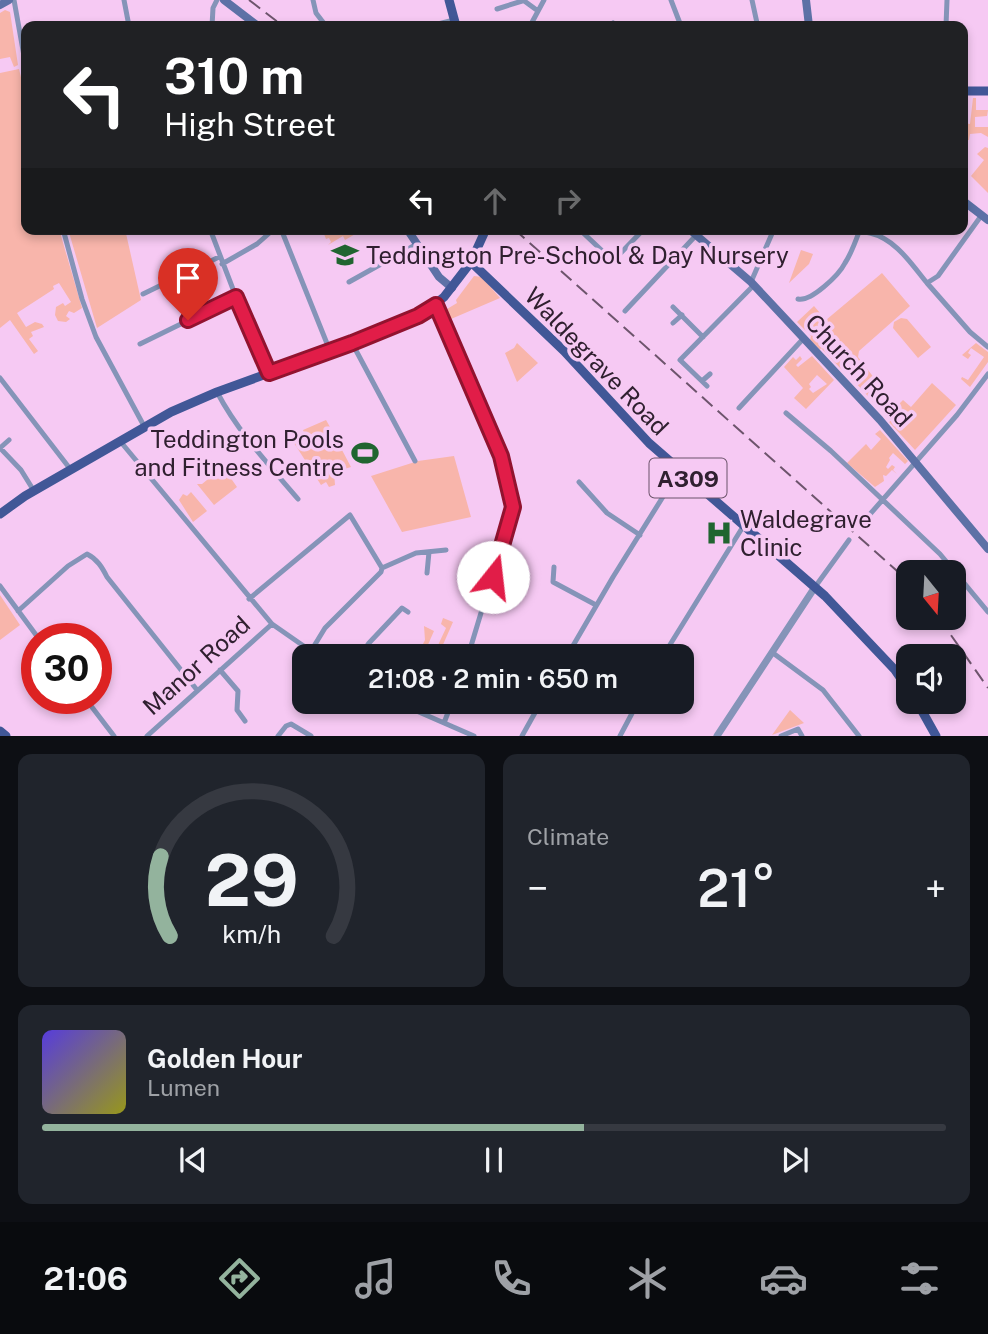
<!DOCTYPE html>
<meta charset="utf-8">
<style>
body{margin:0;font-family:"Public Sans",sans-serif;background:#20242c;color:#f1f3f6;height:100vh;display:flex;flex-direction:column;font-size:26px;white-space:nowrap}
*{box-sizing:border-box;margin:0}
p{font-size:23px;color:#9ea1a6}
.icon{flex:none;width:38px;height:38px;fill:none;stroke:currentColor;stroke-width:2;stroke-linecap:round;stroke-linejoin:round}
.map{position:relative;height:736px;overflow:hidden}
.sheet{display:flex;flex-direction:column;gap:18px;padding:18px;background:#0d0f14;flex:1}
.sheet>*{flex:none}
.guide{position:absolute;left:21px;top:21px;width:947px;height:214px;border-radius:14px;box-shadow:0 4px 10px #0003;background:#202124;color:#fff;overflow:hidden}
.needle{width:46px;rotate:162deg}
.controls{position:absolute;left:896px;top:560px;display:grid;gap:14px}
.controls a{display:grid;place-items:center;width:70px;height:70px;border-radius:14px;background:#171b24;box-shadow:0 4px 10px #0003;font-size:35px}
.speed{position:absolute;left:21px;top:623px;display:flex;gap:14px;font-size:35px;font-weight:700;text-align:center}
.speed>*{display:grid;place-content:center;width:91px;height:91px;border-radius:50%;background:#171b24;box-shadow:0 4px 10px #0003;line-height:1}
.speed .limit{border:10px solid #d22;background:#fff;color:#111}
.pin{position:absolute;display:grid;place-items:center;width:60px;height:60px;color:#fff;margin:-72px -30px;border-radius:50% 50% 50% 0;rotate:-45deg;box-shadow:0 0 7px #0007}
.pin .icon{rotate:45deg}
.me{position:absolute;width:77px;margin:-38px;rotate:16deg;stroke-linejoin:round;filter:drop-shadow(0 0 5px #0008)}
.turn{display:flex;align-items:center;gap:24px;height:147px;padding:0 28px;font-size:32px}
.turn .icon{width:91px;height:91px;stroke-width:2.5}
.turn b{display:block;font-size:49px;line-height:60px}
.lanes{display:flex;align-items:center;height:66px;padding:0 28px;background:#0003;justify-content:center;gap:35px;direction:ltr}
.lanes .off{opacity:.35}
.big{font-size:52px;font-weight:600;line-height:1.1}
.sheet .tile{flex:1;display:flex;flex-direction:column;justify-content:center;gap:10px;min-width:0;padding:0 24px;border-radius:14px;background:#20242c}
.sheet .dial{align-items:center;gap:0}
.dial svg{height:182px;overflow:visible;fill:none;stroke:#363941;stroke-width:7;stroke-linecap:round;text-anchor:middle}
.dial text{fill:#f1f3f6;stroke:none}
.song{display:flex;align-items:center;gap:21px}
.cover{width:84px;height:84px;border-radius:10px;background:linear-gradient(135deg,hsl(250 70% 55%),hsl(60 70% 35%))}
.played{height:7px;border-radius:4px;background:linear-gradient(90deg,#93b39d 60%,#363941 60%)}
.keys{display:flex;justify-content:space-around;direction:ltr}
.heat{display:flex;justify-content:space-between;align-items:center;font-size:38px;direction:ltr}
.sheet .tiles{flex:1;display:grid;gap:18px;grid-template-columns:1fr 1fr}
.tile:last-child{grid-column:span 2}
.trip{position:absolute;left:292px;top:644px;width:402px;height:70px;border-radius:14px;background:#171b24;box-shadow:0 4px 10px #0003;font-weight:600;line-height:70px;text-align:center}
.menu{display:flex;height:112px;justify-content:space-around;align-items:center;background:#090b0e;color:#9ea1a6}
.menu .icon{width:49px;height:49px}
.menu .current{color:#93b39d}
.menu b{font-size:32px;color:#f1f3f6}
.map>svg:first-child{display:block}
</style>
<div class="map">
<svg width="988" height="736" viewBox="0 0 988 736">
<rect width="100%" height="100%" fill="#f6c9f3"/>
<path fill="#f8b5ab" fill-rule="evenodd" d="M5,10l5,2 8,53 -4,2 -4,-10 -10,2v-46z
M19,69l7,29v131h33l23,79 -8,5 -5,-2 -3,5 4,3 -4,3 -8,-1 -3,-6 1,-8 7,-4 2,3 6,-4 -12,-19 -6,3 1,3 -37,24 9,14 9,-5 7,2 2,3 -13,5 2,4 -4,3 9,12 -4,3 -24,-34 -10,8v-255z
M973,98h3v12h12l-1,6 -12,1v10h13v10l-7,-4 -11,1 -1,6 -6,1v-18l7,1z
M985,147l3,1v45l-17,-17 13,-16 -7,-6z
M68,229h57l16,71 -44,28z
M322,229h20l2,3 5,-3h15l-19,11 -2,-4 -15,9 3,-3 -2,-4 -3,1z
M801,250l12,4 -4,10 -20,19z
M882,273l28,33 -51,45 -1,6 20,26 -3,4 9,10 -8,8 -32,-35 5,-4 -7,4 -21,-22 -1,2 -10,-10 1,-4 -14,-14 17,-16 12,14z
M474,276l8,1 18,21 -49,21 -4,-10 10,-6 -1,-3z
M901,318l6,1 24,28 -13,11 -25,-30 1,-6z
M517,343l21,20 -21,19 -12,-29 9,-5z
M976,343l12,9v10l-18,25 -9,-8 1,-2 6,3 16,-23 -13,-9 -3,5 3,2 -3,4 -6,-4z
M800,356l2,3 -6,6 2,2 14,-11 22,24 -28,29 -12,-11 9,-10 -19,-21 9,-10 3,3zM817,375l10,9 -14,9 -4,-4 2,-2 -2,-3z
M932,383l24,22 -41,45 -26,-28 13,-8 -6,-5 -8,8 -4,-3 8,-6 2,1 9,-9 8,7z
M326,420l4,7 -3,5 6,1 18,34 -10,3 -1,-2 -6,4 1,13 -6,2 -3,-5 -5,3 -27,-42 11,-8 -2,-5z
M880,430l28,31 -3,3 -12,-11 -4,5 1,2 -4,7 2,2 4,-4 3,2 -2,3 4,4 -5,-4 -6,6 -3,-1 1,6 -9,6 -28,-24 19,-19 5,6 10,-11 -6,-5z
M454,456l17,61 -69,15 -31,-56 47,-15z
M223,467l14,20 -23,18 -17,-21h5z
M191,492l16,19 -14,11 -14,-22 4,-6 4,2z
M0,595l20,30 -20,15z
M443,618l10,4 -15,34h-5l13,-28 -5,-4z
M424,626l10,5 -11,25h-6l8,-16z
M790,710l14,13 -32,12z"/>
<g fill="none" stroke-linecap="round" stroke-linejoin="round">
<path stroke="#8594b8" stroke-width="5" d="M14,0l12,67
M124,0l5,26
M313,0l3,13 10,13
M523,0l15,11
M671,0l10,26
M752,0l5,23
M497,9l25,-8
M212,26l1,-18 4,-8
M430,26l24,-6
M530,26l14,-26
M609,26l4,-3 2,3
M946,26l1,-26
M63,229l19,70 14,38 48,89
M210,229l26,68 33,76
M281,229l49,122
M579,229l34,32 31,-32
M842,229c10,2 19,2 28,4 26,6 42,32 57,50l11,-7 43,-60
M222,264l35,-20 17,-15
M349,282l68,-38
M751,282l23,-53
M927,283l43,49 18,15
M143,294l76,-37
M798,299c13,3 41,-24 47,-36 6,-9 10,-20 14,-31
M436,305l65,151 12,51 -45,149
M673,307l30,30
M625,311l77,-82
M673,323l9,-8
M352,343l63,118
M140,344l96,-47
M0,378l71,92
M702,381l8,-7
M707,386l-27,-26 74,-75
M217,392c21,40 52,73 81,107
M739,408l64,-69
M786,413l45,38 109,103 48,58
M9,440l-9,8 21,22 13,21
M120,441l152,183 46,32
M579,482l28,31 33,22
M864,521l93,-106 31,-41
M554,567l-1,15 43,23
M382,568l34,-15 30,-3
M427,573l2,-21
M0,586l39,53
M815,587l34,-47
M249,599l101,-84 32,53 -1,4 -56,56 -14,23
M18,611l50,-45 19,-12c10,5 15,13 20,23l90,113
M773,653l50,37 36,46
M360,656l9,-13 33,-35 6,4
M567,656l46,-79 66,-106
M663,656l81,-131
M220,670l18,21 -1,19 8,11
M85,698l29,38
M396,702l78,34
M444,723l8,-21
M147,736l125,-112
M278,736l8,-10 5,-2 20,12
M522,736l19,-34
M620,736l18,-34
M781,736l17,-7 4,7"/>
<path stroke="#8594b8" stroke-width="7" d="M717,736l98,-149"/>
<path stroke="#5d71a6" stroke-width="8" d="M224,0l34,26
M806,0l3,26
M0,5l9,-5
M962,200l26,20
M407,229l32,48 13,11
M689,229l62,53 129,138 108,129"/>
<path stroke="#415797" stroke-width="9" d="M449,0l7,26
M962,91h26
M471,262l93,89 85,92 176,153 70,74 13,19
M0,514l25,-18 146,-84 46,-20 135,-49 72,-30 20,-16 27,-35 15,-33
M917,702l19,34
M0,731l6,5"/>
<path stroke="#6d546c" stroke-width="2" stroke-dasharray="14 7" stroke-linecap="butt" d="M249,0l34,26
M514,229l382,341 12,13
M939,618l49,70"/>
</g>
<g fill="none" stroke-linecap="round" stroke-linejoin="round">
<defs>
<path id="route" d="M188,320l48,-23 33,76 83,-30 66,-27 18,-11 65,151 12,51 -20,70"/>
</defs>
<use href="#route" stroke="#92132f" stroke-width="18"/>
<use href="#route" stroke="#e11d48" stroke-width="12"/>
</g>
<defs>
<symbol id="school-bare" viewBox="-9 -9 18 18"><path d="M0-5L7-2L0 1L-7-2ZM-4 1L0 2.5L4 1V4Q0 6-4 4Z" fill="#206530" stroke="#f6c9f3" stroke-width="2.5" paint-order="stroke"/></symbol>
<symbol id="stadium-bare" viewBox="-9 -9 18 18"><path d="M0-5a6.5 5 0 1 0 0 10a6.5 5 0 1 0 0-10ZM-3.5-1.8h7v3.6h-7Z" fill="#206530" stroke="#f6c9f3" stroke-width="2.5" paint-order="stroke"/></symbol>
<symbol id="hospital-bare" viewBox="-9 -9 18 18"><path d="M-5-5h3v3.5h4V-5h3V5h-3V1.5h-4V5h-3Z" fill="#206530" stroke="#f6c9f3" stroke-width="2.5" paint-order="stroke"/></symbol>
</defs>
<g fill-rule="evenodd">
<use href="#school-bare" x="326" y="236" width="38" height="38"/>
<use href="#stadium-bare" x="346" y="434" width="38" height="38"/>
<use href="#hospital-bare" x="700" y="514" width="38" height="38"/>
</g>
<g text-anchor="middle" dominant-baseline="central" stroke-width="7" stroke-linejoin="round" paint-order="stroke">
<rect fill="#f6c9f3" stroke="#6b536a" stroke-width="2" x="649.5" y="458.5" width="77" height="39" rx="5"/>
<g font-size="23" font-weight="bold" fill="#302030">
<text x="688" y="478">A309</text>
</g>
<g font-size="24" fill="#302030" stroke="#f6c9f3" text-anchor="start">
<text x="366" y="255">Teddington Pre-School &amp; Day Nursery</text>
<text x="344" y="439" text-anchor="end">Teddington Pools<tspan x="344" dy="28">and Fitness Centre</tspan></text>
<text x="740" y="519">Waldegrave<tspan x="740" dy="28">Clinic</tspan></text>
</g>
<g font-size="24" fill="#302030" stroke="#f6c9f3">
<text transform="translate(597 361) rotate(46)">Waldegrave Road</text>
<text transform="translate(859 370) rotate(47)">Church Road</text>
<text transform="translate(196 665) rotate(-42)">Manor Road</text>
</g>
</g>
</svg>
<div class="controls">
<a><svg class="needle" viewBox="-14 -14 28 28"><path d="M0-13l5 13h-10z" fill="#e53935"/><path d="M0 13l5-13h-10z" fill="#9ea1a6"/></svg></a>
<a><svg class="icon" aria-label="sound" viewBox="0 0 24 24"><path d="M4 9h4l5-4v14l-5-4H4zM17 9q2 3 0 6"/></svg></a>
</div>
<div class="speed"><div class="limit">30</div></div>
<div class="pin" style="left:188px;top:320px;background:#d93025"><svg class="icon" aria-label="arrive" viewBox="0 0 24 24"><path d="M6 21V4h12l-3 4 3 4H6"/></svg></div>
<svg class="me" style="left:493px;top:577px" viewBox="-20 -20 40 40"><circle r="19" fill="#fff"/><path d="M0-13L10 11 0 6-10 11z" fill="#e11d48"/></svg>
<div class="trip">21:08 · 2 min · 650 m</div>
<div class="guide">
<div class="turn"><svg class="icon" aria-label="left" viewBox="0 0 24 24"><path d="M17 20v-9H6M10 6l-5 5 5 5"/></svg><div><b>310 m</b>High Street</div></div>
<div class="lanes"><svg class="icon" aria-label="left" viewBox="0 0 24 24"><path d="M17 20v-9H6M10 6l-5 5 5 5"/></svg><svg class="icon off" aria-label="ahead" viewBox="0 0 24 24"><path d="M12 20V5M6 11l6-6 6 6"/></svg><svg class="icon off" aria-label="right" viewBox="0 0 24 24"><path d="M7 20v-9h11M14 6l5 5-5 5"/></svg></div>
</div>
</div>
<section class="sheet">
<div class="tiles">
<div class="tile dial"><svg viewBox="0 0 100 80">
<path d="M14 69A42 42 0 1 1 86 69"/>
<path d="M14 69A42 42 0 0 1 10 34" stroke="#93b39d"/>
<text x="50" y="56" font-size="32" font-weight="700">29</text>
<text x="50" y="72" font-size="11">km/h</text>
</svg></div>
<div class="tile"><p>Climate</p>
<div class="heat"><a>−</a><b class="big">21°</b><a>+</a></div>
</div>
<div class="tile">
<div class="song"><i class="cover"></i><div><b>Golden Hour</b><p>Lumen</p></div></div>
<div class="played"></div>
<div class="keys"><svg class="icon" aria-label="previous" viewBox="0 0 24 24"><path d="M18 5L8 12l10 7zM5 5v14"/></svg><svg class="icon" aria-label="pause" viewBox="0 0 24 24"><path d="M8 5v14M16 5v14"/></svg><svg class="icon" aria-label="next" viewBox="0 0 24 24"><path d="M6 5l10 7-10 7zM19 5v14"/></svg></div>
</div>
</div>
</section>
<nav class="menu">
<b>21:06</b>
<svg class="icon current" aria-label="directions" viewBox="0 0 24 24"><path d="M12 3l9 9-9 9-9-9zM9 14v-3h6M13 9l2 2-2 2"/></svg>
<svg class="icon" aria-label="music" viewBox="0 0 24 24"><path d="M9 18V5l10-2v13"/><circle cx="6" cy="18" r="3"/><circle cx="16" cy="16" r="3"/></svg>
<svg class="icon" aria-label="phone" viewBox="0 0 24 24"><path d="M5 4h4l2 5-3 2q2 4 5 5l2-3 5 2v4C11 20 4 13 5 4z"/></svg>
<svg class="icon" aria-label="climate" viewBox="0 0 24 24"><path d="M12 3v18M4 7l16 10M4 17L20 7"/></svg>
<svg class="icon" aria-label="car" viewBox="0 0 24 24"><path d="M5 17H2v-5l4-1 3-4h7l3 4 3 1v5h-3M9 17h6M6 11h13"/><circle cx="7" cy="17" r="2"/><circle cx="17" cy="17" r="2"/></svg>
<svg class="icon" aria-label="filters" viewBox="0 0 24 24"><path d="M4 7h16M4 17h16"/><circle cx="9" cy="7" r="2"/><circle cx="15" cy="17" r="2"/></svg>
</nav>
